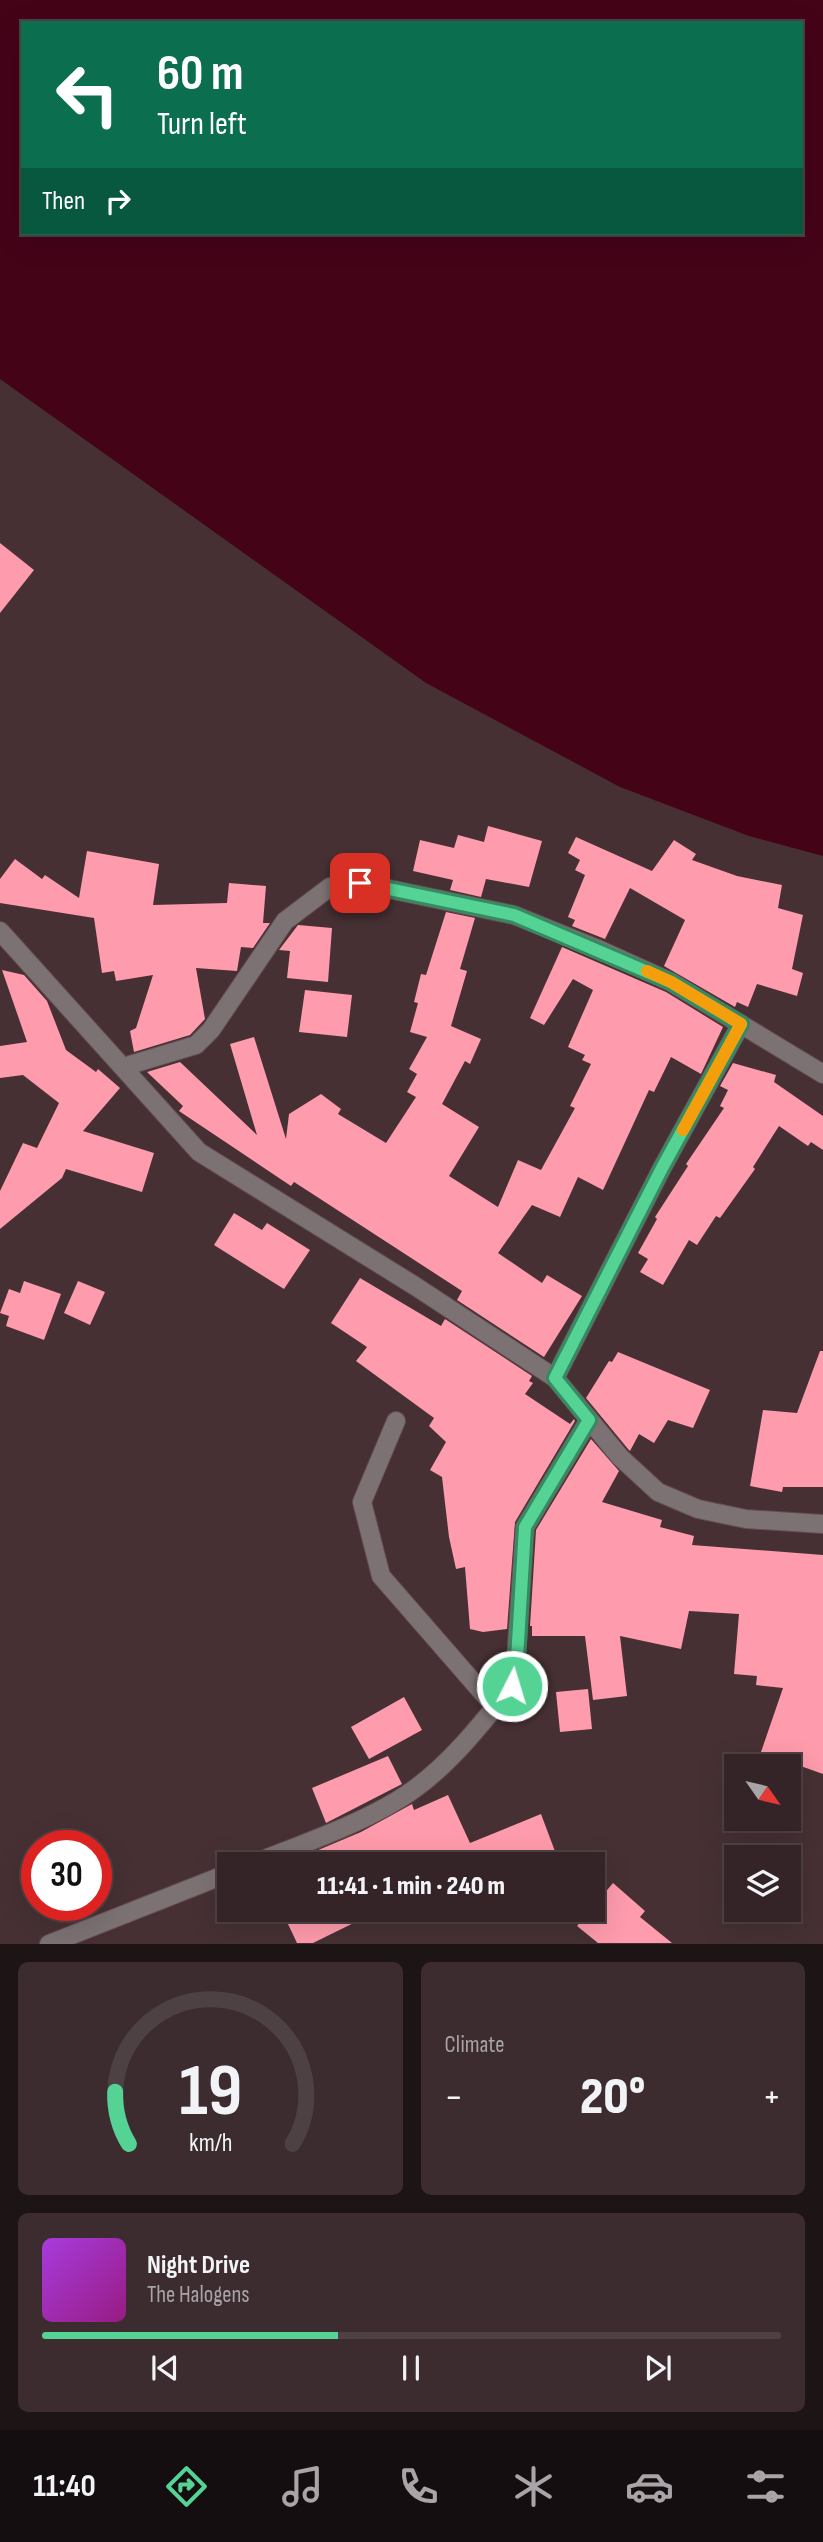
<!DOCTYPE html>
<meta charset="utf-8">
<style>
body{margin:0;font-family:"Sofia Sans Condensed",sans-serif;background:#3c2c2f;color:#f1f3f6;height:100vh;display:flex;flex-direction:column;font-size:26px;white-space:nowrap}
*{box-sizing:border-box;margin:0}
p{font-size:23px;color:#a9a4a7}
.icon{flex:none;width:38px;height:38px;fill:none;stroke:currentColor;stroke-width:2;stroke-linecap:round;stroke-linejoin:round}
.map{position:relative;height:1944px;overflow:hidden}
.details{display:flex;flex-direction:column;gap:18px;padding:18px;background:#1d1415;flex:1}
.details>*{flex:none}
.banner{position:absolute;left:21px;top:21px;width:782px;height:214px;border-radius:0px;box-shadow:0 7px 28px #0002,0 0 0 2px #4e4144;background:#0b6e4f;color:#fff;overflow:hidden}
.needle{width:46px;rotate:124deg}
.tools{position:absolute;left:724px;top:1754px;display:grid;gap:14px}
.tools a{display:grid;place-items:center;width:77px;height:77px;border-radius:0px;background:#342427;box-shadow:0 7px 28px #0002,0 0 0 2px #4e4144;font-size:35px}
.speed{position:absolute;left:21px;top:1830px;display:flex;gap:14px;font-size:35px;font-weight:700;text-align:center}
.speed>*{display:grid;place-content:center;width:91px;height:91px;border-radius:50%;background:#342427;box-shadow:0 7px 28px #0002,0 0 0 2px #4e4144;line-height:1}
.speed .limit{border:10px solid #d22;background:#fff;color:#111}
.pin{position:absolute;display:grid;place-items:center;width:60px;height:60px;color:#fff;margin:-30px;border-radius:14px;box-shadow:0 4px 10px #0006}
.me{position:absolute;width:77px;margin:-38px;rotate:5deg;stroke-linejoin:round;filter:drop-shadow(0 0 5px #0008)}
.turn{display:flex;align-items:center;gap:24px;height:147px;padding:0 21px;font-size:32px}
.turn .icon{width:91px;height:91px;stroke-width:2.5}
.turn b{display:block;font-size:49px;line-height:60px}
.then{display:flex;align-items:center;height:66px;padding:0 21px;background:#0003;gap:14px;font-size:26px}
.big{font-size:52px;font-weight:800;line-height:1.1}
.details .card{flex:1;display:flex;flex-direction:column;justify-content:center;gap:10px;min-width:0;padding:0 24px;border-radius:10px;background:#3c2c2f}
.details .dial{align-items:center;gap:0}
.dial svg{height:182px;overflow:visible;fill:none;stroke:#4e4144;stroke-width:7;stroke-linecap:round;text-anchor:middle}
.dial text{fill:#f1f3f6;stroke:none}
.song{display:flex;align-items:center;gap:21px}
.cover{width:84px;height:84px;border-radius:10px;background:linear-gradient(135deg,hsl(280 70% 55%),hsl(310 70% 35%))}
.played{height:7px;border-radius:4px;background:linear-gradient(90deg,#54d395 40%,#4e4144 40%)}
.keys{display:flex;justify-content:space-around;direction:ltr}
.heat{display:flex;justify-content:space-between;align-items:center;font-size:38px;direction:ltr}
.details .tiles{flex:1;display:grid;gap:18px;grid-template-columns:1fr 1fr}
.card:last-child{grid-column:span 2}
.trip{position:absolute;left:217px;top:1852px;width:388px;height:70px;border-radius:0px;background:#342427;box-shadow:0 7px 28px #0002,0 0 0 2px #4e4144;font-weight:800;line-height:70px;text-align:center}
.menu{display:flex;height:112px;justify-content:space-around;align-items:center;background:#150e10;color:#a9a4a7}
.menu .icon{width:49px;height:49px}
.menu .selected{color:#54d395}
.menu b{font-size:32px;color:#f1f3f6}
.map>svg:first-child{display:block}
</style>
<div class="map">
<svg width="823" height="1944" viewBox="0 0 823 1944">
<rect width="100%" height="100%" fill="#463034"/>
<path fill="#450318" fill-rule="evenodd" d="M0,0h823v856l-74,-20 -129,-49 -194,-104 -426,-304zM23,23h779v210h-779z"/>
<path fill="#fe9bac" d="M0,543l34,27 -34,43z
M488,826l54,15 -13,46 -43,-8 -5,18 -31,-7 3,-10 -40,-9 7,-31 34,8 4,-13 26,7z
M576,837l76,34 22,-31 22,14 -4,6 45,16 45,9 -4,23 25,7 -11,54 11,4 -6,23 -40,-12 -9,23 -11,-5 -2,5 -71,-41 21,-46 -55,-32 -25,51 -33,-13 3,-6 -7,-3 17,-42 -10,-5 5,-10 -12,-7z
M87,851l72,13 -6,41 74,-2 2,-20 37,3 -3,37h7l-17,25 -12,-1 -4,24 -41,-3 9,51 -15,16 -56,17 -4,-21 6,-3 17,-53 -37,6 -2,-10 -12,2 -8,-55 -94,-15v-24l15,-20 27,20 3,-4 34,23z
M446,912l29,6 -15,51 7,2 -16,55 30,13 -11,25 -5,-3 -23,43 37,23 -30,49 49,31 20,-47 23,10 34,-62 -5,-2 21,-42 -9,-4 3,-5 -17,-8 25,-57 -20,-11 -29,46 -14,-7 32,-71 104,45 57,35 -22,47 -30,-17 -17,35 -5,-2 -46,100 -25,-13 -18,40 -28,-12 -34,48 44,30 5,-8 35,21 -38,61 -87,-57 5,-9 -154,-100 -14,-9 -3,4 -112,-75 4,-5 -36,-34 33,-10 77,73 -27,-91 24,-7 32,102 3,-25 32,-20 20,15 -3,5 48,29 30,-46 -9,-5 10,-18 -8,-5 18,-32 -17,-5 8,-29 -4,-1 7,-28 5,1z
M298,925l34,3 -4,54 -41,-4 3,-27 -11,-1z
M2,970l22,5 23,26 19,49 30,22 2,-3 22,19 -37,43 71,22 -12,39 -76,-23 -4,9 -62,51v-38l23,-48 14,5 22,-45 -36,-28 -23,3v-32l27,-4z
M305,990l47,5 -5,42 -48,-5z
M733,1063l43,12 -2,7 49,34v34l-12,-8 -3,4 -29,-20 -26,41 2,2 -35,49 -4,-2 -19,29 -8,-5 -26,45 -23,-13 8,-13 -10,-6 19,-34 -2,-2 33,-51 -2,-2 38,-56 -4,-2 8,-16 -8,-4z
M234,1213l28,17 5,-7 43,27 -26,39 -70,-44z
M360,1278l81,48 4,-7 87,57 -3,5 4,2 -8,11 45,30 4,-5 1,2 -60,101 -8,107 -24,3 -13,-3 -5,-62 -9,2 -7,-32 -7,-60 -12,-7 16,-28 -17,-16 5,-8 -78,-57 11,-14 -36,-24z
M24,1281l37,13 -17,46 -38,-14 3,-10 -9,-3 9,-24 11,4z
M78,1281l27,11 -15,33 -26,-12z
M820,1351h3v136h-40l-1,5 -32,-6 13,-76 34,3z
M618,1352l92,38 -17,38 -25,-8 -14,23 -15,-9 -9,17 -2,-2 -42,-51 23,-37 3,1z
M591,1439l28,32 -17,31 60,18 -2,7 34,9 -2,9 131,10v219l-62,-22 22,-64 -27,-3 1,-9 -23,-2 5,-60 -50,-3 -8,38 -61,-13 7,60 -34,4 -8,-64h-53v-10h-2l6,-96z
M588,1689l4,40 -32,3 -4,-40z
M404,1697l18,33 -53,29 -18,-32z
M388,1756l14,28 -76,39 -14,-35z
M448,1795l22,48 71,-29 15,40 -23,10h-248l76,-32 51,-28 2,6z
M613,1883l32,28 -5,6 32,26h-74l-21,-17z
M313,1909h80l-21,11 -2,-5 -57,28h-16l-10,-21z"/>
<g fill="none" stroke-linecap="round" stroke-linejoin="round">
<defs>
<path id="minor" d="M0,931l199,221 216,134 140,92 65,79 38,35 40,17 48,10 77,5
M123,1067l73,-22 15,-15 74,-109 45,-34 30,-4 154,32 84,34 73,33 152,92
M555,1378l107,-210 79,-144
M396,1421l-34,81 19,74 114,131
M252,1864c50,-20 118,-43 161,-74 38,-27 70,-68 99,-104l3,-11 10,-148 64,-107
M49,1944l180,-71"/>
</defs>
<use href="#minor" stroke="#624d51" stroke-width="20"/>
<use href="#minor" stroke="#7d7273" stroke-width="18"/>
</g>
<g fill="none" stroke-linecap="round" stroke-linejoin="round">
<defs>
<path id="route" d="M360,883l154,32 157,67 70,42 -79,144 -107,210 34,42 -64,107 -9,148 -4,11"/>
</defs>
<use href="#route" stroke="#378961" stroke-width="18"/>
<use href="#route" stroke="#54d395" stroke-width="12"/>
<path stroke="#f59e0b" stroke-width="12" d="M647,971l24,11 70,42 -58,106"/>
</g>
</svg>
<div class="tools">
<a><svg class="needle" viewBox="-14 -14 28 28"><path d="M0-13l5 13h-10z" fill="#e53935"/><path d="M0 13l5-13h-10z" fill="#a9a4a7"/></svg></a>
<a><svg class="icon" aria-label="layers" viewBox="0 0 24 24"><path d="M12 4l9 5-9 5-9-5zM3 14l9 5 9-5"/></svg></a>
</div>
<div class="speed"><div class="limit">30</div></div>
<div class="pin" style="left:360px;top:883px;background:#d93025"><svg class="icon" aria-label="arrive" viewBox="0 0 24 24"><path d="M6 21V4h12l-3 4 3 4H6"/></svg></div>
<svg class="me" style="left:512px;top:1686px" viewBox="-20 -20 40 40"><circle r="17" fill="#54d395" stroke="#fff" stroke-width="3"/><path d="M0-11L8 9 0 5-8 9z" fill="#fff"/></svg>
<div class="trip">11:41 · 1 min · 240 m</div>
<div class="banner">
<div class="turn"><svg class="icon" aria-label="left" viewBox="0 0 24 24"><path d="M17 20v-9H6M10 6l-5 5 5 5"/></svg><div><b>60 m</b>Turn left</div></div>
<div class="then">Then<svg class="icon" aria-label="right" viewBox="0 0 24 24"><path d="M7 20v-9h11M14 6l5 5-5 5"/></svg></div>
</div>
</div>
<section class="details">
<div class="tiles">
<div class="card dial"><svg viewBox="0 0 100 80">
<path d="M14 69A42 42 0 1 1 86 69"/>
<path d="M14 69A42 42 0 0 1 8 46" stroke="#54d395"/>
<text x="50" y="56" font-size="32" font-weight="700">19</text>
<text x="50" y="72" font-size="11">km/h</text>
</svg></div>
<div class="card"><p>Climate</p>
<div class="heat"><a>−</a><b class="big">20°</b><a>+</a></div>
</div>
<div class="card">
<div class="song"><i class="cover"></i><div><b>Night Drive</b><p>The Halogens</p></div></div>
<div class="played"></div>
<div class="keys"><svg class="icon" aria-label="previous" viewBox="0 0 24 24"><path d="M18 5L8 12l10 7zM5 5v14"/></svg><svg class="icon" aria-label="pause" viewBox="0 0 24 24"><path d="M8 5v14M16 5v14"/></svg><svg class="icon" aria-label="next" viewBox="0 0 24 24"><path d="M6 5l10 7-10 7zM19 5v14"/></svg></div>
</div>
</div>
</section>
<nav class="menu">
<b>11:40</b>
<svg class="icon selected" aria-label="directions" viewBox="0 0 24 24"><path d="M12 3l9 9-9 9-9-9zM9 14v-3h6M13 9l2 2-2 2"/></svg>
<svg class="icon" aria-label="music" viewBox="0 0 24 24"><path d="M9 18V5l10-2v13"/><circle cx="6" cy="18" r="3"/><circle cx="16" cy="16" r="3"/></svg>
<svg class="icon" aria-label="phone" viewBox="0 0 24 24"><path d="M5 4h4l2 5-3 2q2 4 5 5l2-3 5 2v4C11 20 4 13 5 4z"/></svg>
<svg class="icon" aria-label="climate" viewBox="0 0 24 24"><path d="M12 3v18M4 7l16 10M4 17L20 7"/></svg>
<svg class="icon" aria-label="car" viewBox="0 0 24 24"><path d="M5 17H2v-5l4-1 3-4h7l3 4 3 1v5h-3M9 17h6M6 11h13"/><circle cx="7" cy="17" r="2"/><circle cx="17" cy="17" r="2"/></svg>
<svg class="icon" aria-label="filters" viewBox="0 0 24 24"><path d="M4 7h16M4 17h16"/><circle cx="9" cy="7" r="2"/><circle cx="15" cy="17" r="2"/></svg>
</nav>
